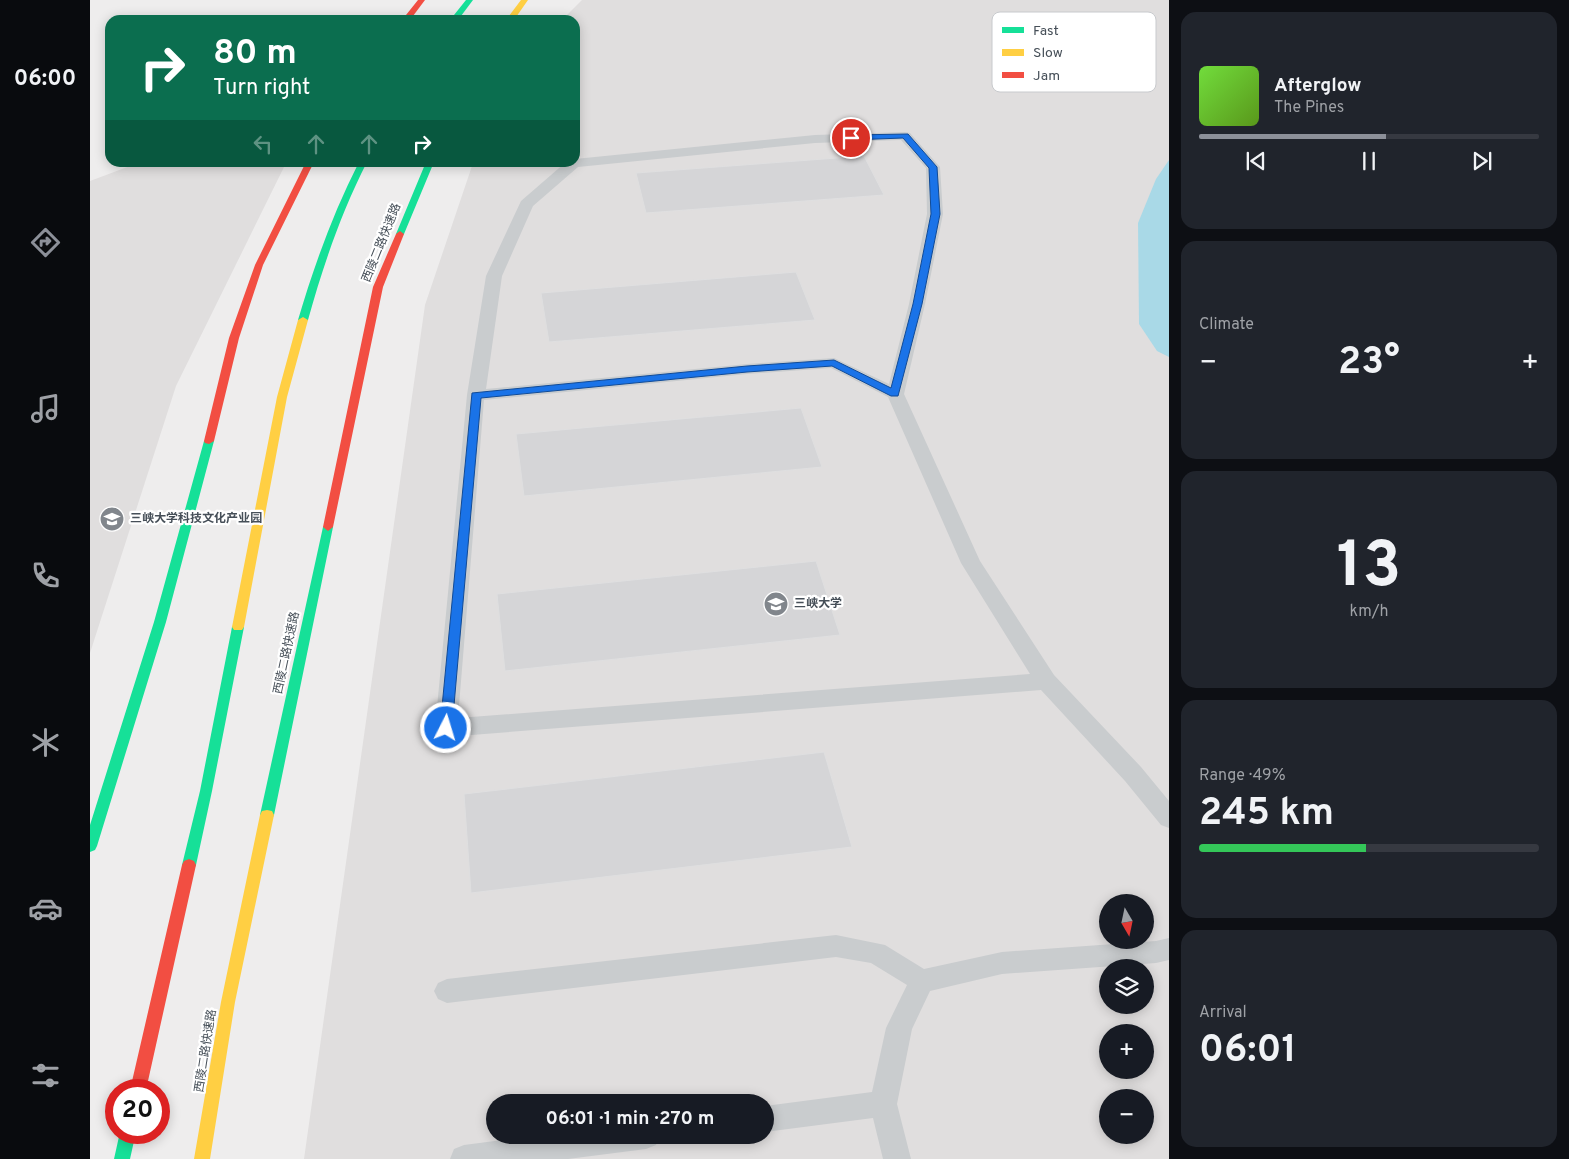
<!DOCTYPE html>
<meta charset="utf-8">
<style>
body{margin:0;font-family:Overpass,"Noto Sans SC",sans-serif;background:#20242c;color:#f1f3f6;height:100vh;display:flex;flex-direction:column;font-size:19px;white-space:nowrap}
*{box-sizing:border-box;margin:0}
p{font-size:16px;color:#9ea1a6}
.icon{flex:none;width:28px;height:28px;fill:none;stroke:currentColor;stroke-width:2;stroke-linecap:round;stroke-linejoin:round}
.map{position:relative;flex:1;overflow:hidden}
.drawer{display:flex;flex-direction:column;gap:12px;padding:12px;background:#0d0f14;width:400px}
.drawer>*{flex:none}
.guide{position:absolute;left:15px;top:15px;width:475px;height:152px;border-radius:15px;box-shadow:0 2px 12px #0003;background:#0b6e4f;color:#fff;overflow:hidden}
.needle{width:32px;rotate:171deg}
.tools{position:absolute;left:1009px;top:894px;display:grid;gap:10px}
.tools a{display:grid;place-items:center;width:55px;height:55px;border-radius:50%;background:#171b24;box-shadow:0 2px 12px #0003;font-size:25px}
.speed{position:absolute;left:15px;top:1079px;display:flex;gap:10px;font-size:25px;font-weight:700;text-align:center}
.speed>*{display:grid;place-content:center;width:65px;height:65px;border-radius:50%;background:#171b24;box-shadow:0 2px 12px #0003;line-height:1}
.speed .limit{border:8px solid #d22;background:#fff;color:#111}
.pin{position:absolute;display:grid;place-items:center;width:42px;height:42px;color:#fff;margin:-21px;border:2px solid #fff;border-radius:50%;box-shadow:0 1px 5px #0007}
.me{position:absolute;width:55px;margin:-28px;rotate:5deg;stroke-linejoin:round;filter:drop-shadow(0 0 4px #0008)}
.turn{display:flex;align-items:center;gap:18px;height:105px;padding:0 25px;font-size:22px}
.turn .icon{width:65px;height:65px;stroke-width:2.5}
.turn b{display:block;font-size:35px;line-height:42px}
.lanes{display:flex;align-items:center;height:48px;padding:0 25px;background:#0003;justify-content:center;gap:25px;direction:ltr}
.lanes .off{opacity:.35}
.big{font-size:38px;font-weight:700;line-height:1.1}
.drawer .card{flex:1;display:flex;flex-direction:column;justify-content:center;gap:8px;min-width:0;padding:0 18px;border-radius:15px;background:#20242c}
.drawer .dial{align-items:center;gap:0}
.dial b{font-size:65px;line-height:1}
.song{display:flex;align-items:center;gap:15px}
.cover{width:60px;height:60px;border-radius:8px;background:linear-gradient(135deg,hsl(100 70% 55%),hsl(90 70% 35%))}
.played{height:5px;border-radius:2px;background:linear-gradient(90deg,#8c9099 55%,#363941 55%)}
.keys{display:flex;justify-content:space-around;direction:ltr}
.heat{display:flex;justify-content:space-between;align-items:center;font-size:28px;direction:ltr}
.charge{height:8px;border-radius:4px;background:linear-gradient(90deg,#34c759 49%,#363941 0)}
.trip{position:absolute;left:396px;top:1094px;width:288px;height:50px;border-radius:25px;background:#171b24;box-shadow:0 2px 12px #0003;font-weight:700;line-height:50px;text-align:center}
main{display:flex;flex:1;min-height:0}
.tab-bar{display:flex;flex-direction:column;width:90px;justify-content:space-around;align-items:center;background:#090b0e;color:#9ea1a6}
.tab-bar .icon{width:35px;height:35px}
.tab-bar .selected{color:#8c9099}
.tab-bar b{font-size:22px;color:#f1f3f6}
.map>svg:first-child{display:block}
</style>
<main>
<nav class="tab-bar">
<b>06:00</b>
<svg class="icon selected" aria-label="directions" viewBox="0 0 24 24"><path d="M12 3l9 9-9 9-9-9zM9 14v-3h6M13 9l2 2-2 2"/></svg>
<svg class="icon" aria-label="music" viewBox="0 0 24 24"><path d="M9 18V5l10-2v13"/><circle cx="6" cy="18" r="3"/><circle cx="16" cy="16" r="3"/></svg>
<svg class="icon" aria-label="phone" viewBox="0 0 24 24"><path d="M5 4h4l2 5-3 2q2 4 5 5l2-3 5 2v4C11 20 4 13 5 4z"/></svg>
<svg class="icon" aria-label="climate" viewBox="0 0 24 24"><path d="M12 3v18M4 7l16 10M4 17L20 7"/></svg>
<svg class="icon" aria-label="car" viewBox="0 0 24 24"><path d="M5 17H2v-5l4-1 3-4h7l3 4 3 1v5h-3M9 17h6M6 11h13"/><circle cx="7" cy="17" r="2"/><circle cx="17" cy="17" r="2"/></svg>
<svg class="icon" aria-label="filters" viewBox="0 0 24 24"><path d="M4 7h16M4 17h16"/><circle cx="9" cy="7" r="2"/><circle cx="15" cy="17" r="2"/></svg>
</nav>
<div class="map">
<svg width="1079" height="1159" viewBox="0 0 1079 1159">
<rect width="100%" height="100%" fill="#eeeded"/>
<path fill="#e0dede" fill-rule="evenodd" d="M492,0h587v1159h-865l121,-854 48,-142 102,-1v-142h-13zM1018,902h37v38h-37zM1018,968h37v37h-37zM1018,1032h37v38h-37zM1018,1098h37v37h-37zM405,1102h270v33h-270z
M48,163h148l-110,223 -86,267v-472z"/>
<path fill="#a9d9e7" d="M1079,160v197l-12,-6 -18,-27 -1,-101 18,-44z"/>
<path fill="#d5d5d7" stroke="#dfdfe0" d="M774,156l20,39 -238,18 -10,-40z
M706,272l19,48 -266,22 -8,-49z
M711,408l21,59 -298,29 -8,-62z
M726,561l24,74 -335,36 -8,-77z
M734,752l28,95 -381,46 -7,-99z"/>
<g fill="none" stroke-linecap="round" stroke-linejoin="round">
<path fill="#c9ccce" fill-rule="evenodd" d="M815,132l5,1 30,34 3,47 -18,90 -21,90 76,167 74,114 87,92 28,34v27l-8,-3 -36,-44 -84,-91 -595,47 -8,-3 -3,-6 32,-333 19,-119 35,-75 45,-39h9v-3l240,-24zM811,140l25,28 1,46 -18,90 -20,80 -55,-26 -87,6 -261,25 16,-113 31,-70 45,-39 237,-24zM741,368l57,29 73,166 69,111 -572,44 26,-318 263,-26z
M746,935l49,10 39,24 78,-17 154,-11 13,-3v22l-13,3 -154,11 -72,17 -18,38 -15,75 14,55h-28l-10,-41 -108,14v-26l107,-14 14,-64 21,-43 -36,-22 -35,-6 -389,46 -9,-4 -4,-8 4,-8 9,-4z
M452,1135h118l-4,10 -10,4 -78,10h-118l4,-10 10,-4z"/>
<path fill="#16e098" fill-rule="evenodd" d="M376,0h7l-15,20h-8z
M269,162h8c-26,51 -44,104 -59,158l-5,3 -3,-1 -2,-2c16,-54 35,-107 61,-158z
M336,162h8l-30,72 -4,3 -3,-1 -1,-2z
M119,438l5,3 -48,181 -69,224 -2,4 -5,2v-27l64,-203 50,-181z
M238,523l5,4 -59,288 -2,4 -5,1 -5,-1 -2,-4 63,-288z
M148,623l4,1 2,3 -32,164 -16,74 -2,4 -5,2 -5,-2 -2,-4 18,-74 32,-164 2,-3z
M30,1132h16l-6,27h-16z"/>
<path fill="#ffcf43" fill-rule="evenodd" d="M431,0h7l-14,20h-8z
M213,317l5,3 -21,77 -43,230 -2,3h-8l-2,-3 45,-230 21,-77z
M177,810l5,1 2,4 -39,187 -25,157h-16l27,-157 39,-187 2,-4z"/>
<path fill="#f24e42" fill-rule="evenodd" d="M328,0h7l-15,20h-8z
M216,162h8l-51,103 -24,73 -25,103 -5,3 -4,-1 -1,-2 25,-103 26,-73z
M310,231l4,3 -21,53 -50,240 -5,4 -5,-4 50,-240 23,-53z
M99,859l5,2 2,4 -50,225h-16l52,-225 2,-4z"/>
</g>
<path fill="#1a73e8" stroke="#114b97" d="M818,134l29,33 3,47 -18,90 -24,92h-7l-59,-30 -85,6 -266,26 -29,330 -2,3h-8l-2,-3 32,-335 275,-27 87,-6 57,28 22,-84 18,-90 -2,-46 -26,-30 -52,2 -4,-2 4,-3z"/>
<defs>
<symbol id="school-disc" viewBox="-11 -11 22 22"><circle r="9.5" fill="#81868c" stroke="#fff"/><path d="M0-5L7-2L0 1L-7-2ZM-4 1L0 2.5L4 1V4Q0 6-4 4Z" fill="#fff"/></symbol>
<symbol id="university-disc" viewBox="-11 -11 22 22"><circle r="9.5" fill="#81868c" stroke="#fff"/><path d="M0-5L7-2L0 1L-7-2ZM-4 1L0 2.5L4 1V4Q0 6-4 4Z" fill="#fff"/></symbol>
</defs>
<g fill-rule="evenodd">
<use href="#school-disc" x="8" y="505" width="28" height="28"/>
<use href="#university-disc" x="672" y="590" width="28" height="28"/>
</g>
<g text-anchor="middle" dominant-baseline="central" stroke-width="4.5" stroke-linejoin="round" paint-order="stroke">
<g font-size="12" fill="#464f58" stroke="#fff">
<text transform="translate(292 243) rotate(-68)">西陵二路快速路</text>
<text transform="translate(197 653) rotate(-78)">西陵二路快速路</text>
<text transform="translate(116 1051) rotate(-81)">西陵二路快速路</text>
</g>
<g font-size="12" font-weight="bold" fill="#464f58" stroke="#fff" text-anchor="start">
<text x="40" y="519">三峡大学科技文化产业园</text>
<text x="704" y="604">三峡大学</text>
</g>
</g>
<rect x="902" y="12" width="164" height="80" rx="8" fill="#fff" stroke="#c8cacd" stroke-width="1"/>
<rect x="912" y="27" width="22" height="6" fill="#16e098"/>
<rect x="912" y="49" width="22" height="7" fill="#ffcf43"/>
<rect x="912" y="72" width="22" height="6" fill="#f24e42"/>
<g font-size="14" fill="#464f58">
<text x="943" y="35">Fast</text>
<text x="943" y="57">Slow</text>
<text x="943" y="80">Jam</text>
</g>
</svg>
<div class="tools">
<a><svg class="needle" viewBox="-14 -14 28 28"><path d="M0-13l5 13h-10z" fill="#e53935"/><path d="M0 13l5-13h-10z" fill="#9ea1a6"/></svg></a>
<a><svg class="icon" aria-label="layers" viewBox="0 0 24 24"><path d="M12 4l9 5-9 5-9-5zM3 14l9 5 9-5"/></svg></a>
<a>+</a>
<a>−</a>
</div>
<div class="speed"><div class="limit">20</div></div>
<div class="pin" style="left:761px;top:138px;background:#d93025"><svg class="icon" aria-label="arrive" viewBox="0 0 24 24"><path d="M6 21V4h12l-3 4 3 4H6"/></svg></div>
<svg class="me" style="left:356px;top:728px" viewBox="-20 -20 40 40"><circle r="17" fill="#1a73e8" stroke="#fff" stroke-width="3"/><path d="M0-11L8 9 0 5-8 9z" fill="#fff"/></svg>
<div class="trip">06:01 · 1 min · 270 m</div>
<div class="guide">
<div class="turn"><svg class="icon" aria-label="right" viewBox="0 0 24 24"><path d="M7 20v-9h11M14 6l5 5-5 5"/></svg><div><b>80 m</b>Turn right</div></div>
<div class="lanes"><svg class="icon off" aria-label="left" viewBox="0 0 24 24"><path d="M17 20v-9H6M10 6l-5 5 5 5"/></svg><svg class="icon off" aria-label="ahead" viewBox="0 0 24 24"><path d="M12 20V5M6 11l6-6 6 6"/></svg><svg class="icon off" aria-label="ahead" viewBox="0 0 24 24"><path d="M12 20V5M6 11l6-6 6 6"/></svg><svg class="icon" aria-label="right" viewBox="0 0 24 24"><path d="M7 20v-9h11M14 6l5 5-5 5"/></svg></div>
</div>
</div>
<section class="drawer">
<div class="card">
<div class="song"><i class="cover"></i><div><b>Afterglow</b><p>The Pines</p></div></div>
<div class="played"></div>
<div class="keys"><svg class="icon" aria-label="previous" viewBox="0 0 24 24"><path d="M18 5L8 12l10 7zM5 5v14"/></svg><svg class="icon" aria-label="pause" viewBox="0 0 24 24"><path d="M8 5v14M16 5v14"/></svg><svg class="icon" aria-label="next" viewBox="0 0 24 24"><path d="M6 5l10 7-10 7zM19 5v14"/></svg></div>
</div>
<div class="card"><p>Climate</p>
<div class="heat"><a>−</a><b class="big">23°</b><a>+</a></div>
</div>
<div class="card dial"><b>13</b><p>km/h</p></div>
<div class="card"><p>Range · 49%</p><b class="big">245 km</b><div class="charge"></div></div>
<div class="card"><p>Arrival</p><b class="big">06:01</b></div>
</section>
</main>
